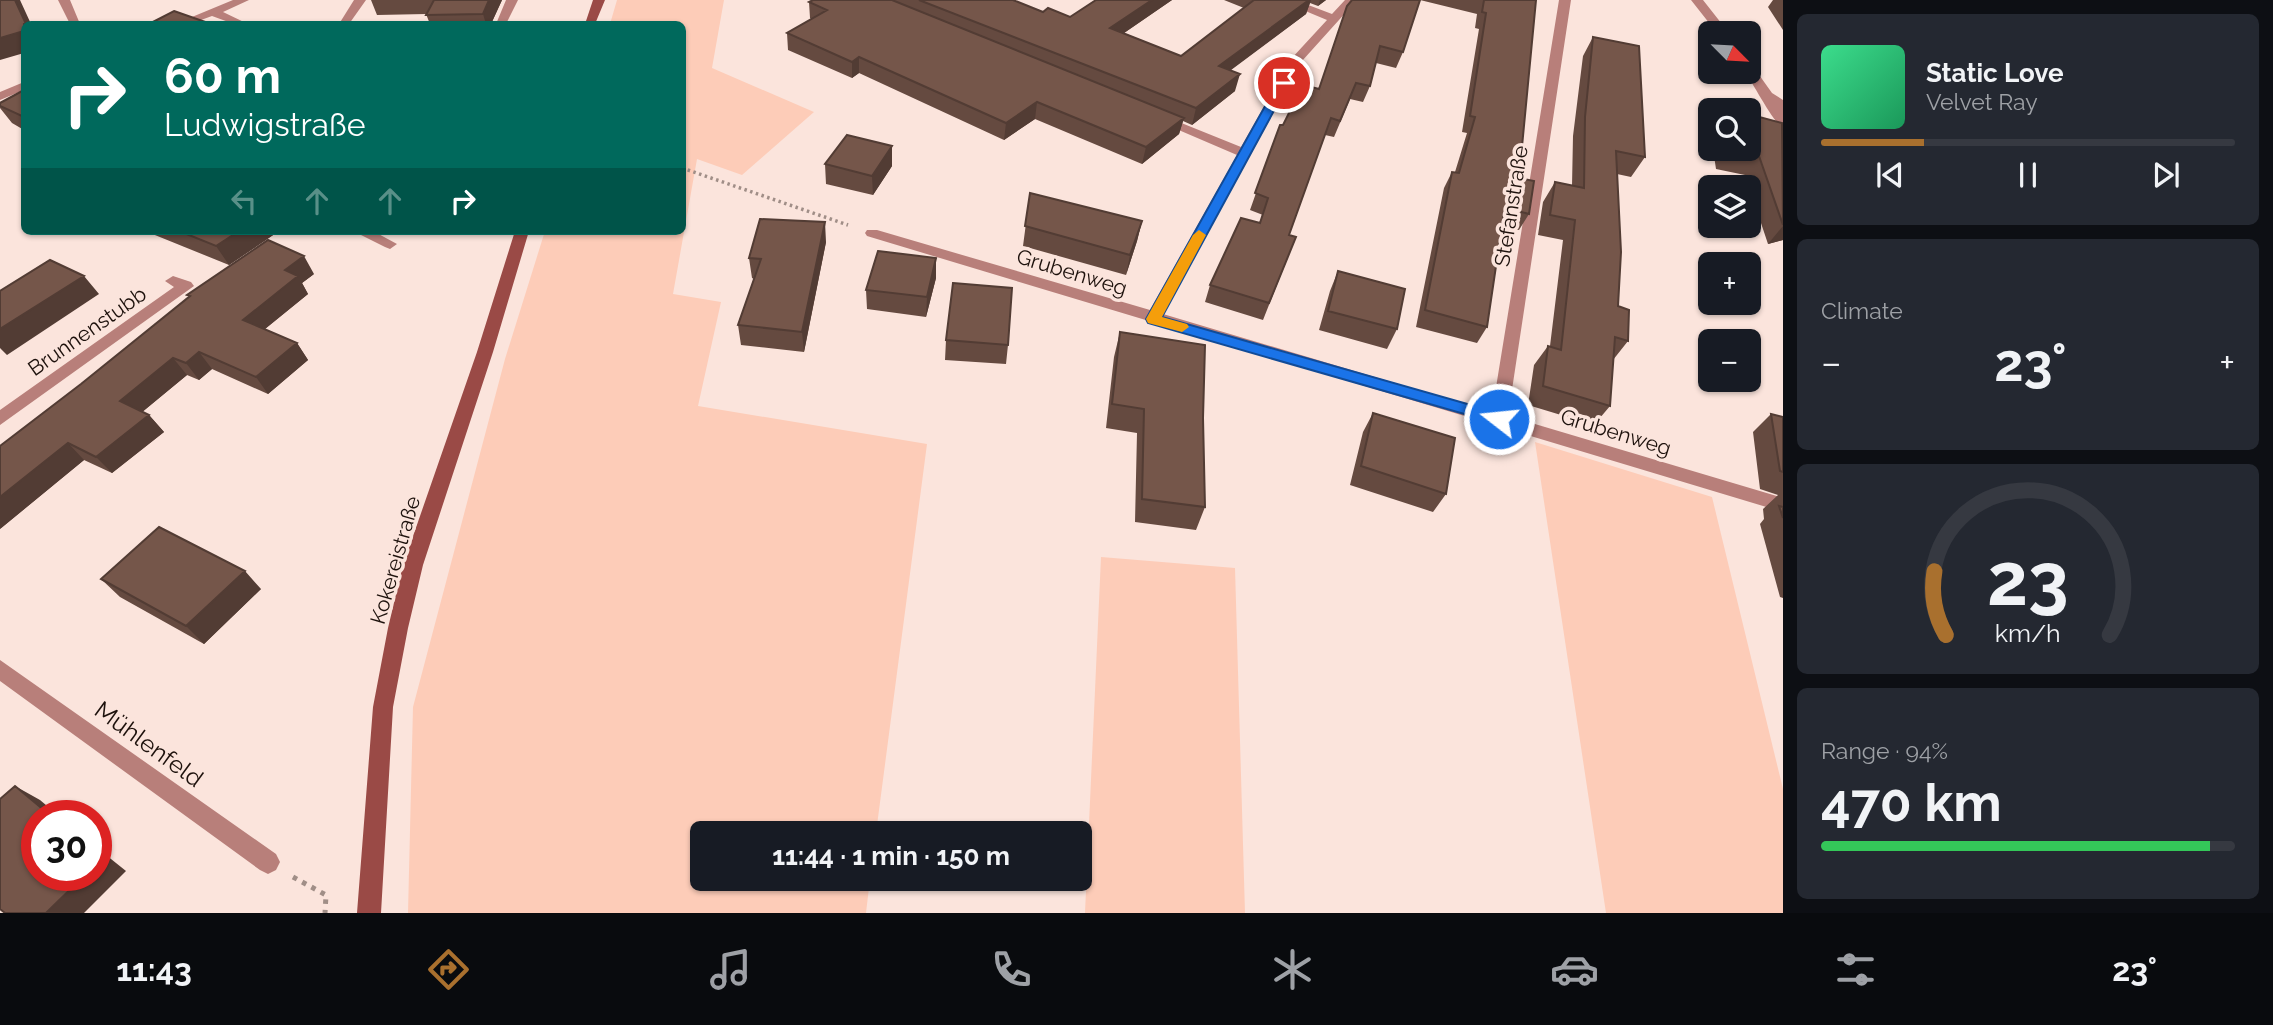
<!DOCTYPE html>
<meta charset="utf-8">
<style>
body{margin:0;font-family:Raleway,sans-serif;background:#242831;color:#f1f3f6;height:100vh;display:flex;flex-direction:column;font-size:26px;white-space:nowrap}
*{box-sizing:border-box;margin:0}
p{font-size:23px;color:#9ea1a6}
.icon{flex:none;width:38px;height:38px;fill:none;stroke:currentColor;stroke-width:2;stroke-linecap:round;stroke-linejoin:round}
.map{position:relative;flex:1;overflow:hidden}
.details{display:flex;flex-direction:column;gap:14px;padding:14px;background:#0d0f14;width:490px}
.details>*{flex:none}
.top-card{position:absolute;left:21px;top:21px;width:665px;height:214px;border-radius:10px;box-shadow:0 2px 5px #0004;background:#00695c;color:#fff;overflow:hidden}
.needle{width:46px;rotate:114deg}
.buttons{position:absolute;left:1698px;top:21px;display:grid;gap:14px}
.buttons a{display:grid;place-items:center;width:63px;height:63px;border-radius:10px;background:#171b24;box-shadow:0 2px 5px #0004;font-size:35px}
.speed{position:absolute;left:21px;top:800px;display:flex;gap:14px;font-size:35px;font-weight:700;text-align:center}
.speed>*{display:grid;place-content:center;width:91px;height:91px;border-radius:50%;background:#171b24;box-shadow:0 2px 5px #0004;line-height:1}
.speed .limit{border:10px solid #d22;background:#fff;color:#111}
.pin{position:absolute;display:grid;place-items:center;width:60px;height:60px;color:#fff;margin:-30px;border:4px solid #fff;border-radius:50%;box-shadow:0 2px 7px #0007}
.me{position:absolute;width:77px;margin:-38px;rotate:286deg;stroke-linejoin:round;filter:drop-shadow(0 0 5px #0008)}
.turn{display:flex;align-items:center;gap:24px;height:147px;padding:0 28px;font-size:32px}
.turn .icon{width:91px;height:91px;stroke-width:2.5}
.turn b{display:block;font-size:49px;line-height:60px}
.lanes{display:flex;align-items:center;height:66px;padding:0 28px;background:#0003;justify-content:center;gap:35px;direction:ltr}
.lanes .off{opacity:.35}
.big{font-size:52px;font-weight:700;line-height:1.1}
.details .widget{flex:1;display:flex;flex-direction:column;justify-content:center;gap:10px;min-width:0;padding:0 24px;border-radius:10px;background:#242831}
.details .dial{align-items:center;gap:0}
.dial svg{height:182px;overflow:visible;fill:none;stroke:#363941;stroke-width:7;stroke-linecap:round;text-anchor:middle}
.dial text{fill:#f1f3f6;stroke:none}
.song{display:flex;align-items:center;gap:21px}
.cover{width:84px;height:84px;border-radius:10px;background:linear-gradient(135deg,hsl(150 70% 55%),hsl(150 70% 35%))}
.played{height:7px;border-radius:4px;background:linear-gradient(90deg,#a9702e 25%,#363941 25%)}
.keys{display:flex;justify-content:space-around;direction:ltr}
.heat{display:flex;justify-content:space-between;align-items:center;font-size:38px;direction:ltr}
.charge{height:10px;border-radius:5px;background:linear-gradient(90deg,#34c759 94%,#363941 0)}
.trip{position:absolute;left:690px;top:821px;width:402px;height:70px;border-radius:10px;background:#171b24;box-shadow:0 2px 5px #0004;font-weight:700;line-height:70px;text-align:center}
.tab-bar{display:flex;height:112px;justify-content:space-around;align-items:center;background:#090b0e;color:#9ea1a6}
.tab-bar .icon{width:49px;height:49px}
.tab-bar .current{color:#a9702e}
.tab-bar b{font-size:32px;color:#f1f3f6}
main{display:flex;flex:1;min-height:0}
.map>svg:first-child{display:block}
</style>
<main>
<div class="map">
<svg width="1783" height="913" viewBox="0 0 1783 913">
<rect width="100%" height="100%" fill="#fbe4dc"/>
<path fill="#fdccb8" d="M617,0h107l-12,68 102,44 -72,63 -45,-16 -24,135 48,8 -23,104 229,38 -51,389h-174v45l168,1 -4,34h-458l5,-206 92,-348 40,-128h137v-207h-72z
M1535,442l177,55 71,292v124h-177z
M1101,557l134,11 10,345h-160z"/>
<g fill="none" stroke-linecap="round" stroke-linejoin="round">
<path stroke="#a08e87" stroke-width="3.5" stroke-dasharray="2.5 3.5" stroke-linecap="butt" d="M682,168l166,57"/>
<path stroke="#a08e87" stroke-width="5" stroke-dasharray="4.5 6" stroke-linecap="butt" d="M293,877l33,18 -1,18"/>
<path fill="#b87f7a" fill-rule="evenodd" d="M58,0h12l10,24h-10z
M233,0h16l-26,12 25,12h-14l-22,-8 -22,8h-15z
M354,0h12l-17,24h-10z
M506,0h12l-12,24h-10z
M1279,0h16l37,14 13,-14h12l-55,61 -139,253 329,98 67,-412h12l-63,416 275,82v14l-916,-276 -2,-3 2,-3h10l273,80 87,-155 -84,-36 6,-4 5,1 77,31 50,-88 36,-39z
M1691,0h12l26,33h-12z
M1748,64l4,1 20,28 11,7v28c-9,-4 -30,-45 -38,-56h3z
M24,82v8l-24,10v-8z
M353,231h20l24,13 -7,5 -5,-2z
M173,276l18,6 3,4 -194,139v-15l174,-123 -9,-6z
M0,660l276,194 4,8 -4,8 -8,4 -8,-4 -260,-189z"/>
<path fill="#9a4a46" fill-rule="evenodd" d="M593,0h12l-10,24h-10z
M515,231h14l-36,121 -70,213 -15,63 -15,79 -12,206h-24l16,-206 15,-79 15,-63 74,-213z"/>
</g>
<path fill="#654a40" d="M371,0h131l-11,24h-61l-4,-10 -49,1z
M813,0h200l30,12 27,5 26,-17h76l-48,33 57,23 63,-48 -20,-8h102l-8,6 -8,-3 -4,11 -76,56 5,21 -43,34 -9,-4 -4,13 -37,30 -107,-45 -31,21 -145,-67 -7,5 -64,-28 -1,-17 24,-14 -1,-1 -1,-16z
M1352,0h184l-17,178 10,36 -10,16 -16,-3 -1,2 -15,98 -10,16 -61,-16 28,-139 8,-16h3l12,-39 -5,-1 17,-103 -4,-1 2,-14 -57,-14 -17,52 -7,16 -20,-5 -6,23 -7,16 -13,-3 -16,38 -9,-2 -36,100 7,2 -33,83 -58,-18 5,-17 50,-62 3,-8 -13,-5 30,-85h3l36,-36z
M1773,0h10v30l-15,-23z
M1593,37l52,120 -14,20 -14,-3 1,132 10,35 -15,19 -3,46 -16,19 -66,-20 6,-40 14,-19h2l13,-106 -25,-5 5,-33 12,-20 17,4 1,-50 10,-80z
M24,90v40l-12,-7 -12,-15v-5z
M1783,126v114l-15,4 -23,-69 -29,-6 -3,-20h35z
M825,164l67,2 -19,29 -47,-11z
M1030,193l112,28 -5,20 -11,34 -103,-29z
M145,231h134l-50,34z
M826,242l-22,110 -63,-7 -3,-20 16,-46 -2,-1 -3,-20z
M1338,271l59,58 -10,20 -68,-19 11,-39z
M314,274l-12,9 6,11 -43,35 32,14 11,17 -40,34 -56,-25 -13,11 -12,-5 -45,37 7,3 15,17 -52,41 -28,-13 -84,69 81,-145 108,-86 -2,-3z
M936,278l-10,39 -59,-8 -1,-19z
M1120,332l85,175 -9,23 -61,-8 2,-89 -31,-5 8,-71z
M946,340l62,5 -2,19 -61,-4z
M1373,413l73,81 -13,18 -83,-27 13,-53z
M1771,414l12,3v181l-3,-1 -20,-73 4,-5 -1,-10 15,-14 -18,-6 -7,-57z
M101,579l160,10 -57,55 -84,-47z"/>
<path fill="#523c34" d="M15,0h5l11,24h-5z
M489,0h13l-11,24h-5l-3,-10z
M1152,0h20l-64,44 2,-16z
M1309,0h2l-5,14 -91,68 4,-16z
M1320,0h6l-8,6z
M24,31v22l-24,7v-22z
M859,57v16l-7,5v-16z
M1240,74l-5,17 -43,34 4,-17z
M1037,102l-2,17 -31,21 2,-17z
M1184,118l-5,16 -37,30 4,-17z
M892,146v20l-19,29 -1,-19z
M1142,221l-5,20 -11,34 4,-20z
M825,222l1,20 -22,110 -2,-20z
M1783,226v14l-15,4z
M239,231h40l-50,34 -13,-19z
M304,256l10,18 -12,9 6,11 -53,43 -12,-17 42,-50z
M936,258v20l-10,39 1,-20z
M84,276l15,18 -92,61 -7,-7v-19z
M297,343l11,17 -40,34 -12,-17z
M199,352l13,17 -13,11 -13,-17z
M173,358l14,17 -52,43 -15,-17z
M149,415l15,17 -52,41 -16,-16z
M68,443l16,17 -84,69v-32z
M245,571l16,18 -57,55 -18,-18z
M15,786l25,14 19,16h-8z
M96,847l30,24 -42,42h-38l39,-38h11z"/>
<path fill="#75564a" stroke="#523c34" stroke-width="2" d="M0,0h15l11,24h-2v7l-24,7z
M434,0h55l-6,14 -57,1z
M813,0h79l292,118 -38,29 -109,-45 -31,21 -147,-66 -7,5 -65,-29 40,-23 -18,-8z
M919,0h94l30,12 5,-4 22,9 26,-17h56l-42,28 71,28 73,-56h55l-90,66 21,8 -44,34z
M1352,0h68l-17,52 -23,-6 -10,40 -14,-3 -16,38 -9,-3 -42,117 7,2 -27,66 -59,-18 31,-67 19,5 8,-25 -13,-5 25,-68h3l20,-40 16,4 28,-83z
M1484,0h52l-17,178 15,3 -5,33 -18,-5 -1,5 -6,-2 -17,115 -62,-17 27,-138 7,1 16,-56 -5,-1 16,-103 -4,-1z
M174,11l37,13h-62z
M1593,37l46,9 6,111 -29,-6 5,101 -3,54 11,4 -1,31 -13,-4 -5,69 -67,-20 5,-40 13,4 14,-130 -25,-5 5,-33 29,6 1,-71z
M24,90v27l-24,-11v-3z
M1748,114l34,9 1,102 -24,-69 -29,-6 -1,-1h19z
M847,135l45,11 -20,30 -47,-12z
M1030,193l112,28 -12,34 -105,-29z
M760,219l65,3 -23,110 -64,-7 23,-66 -12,-1z
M179,231h60l-23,15z
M268,240l36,16 -19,14 13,6 -55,44 54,23 -41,34 -57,-25 -13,11 -13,-5 -53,43 29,14 -53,42 -28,-14 -68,54v-51l81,-62 109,-88 -3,-1z
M878,251l58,7 -9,39 -61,-7z
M50,260l34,16 -84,53v-38z
M1338,271l67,18 -8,40 -69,-18z
M953,283l59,5 -4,57 -62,-5z
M1120,332l85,13 -2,73 2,89 -63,-8 2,-90 -32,-5z
M1373,413l82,25 -9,56 -85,-28z
M1771,414l12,3v55l-3,-1z
M1779,506l4,1v11z
M159,527l86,44 -59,55 -85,-47z
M15,786l36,30h-14v59h48l-39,38h-41l-5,-4v-110z
M96,854l6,4 -6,6z"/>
<path fill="#1a73e8" stroke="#114b97" stroke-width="2" d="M1284,79l5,4 -127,234 337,96 6,1v9l-6,1 -351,-101 -2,-4 132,-236z"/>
<path fill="#f59e0b" d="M1199,230l7,5 -44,82 25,7 2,3 -7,5 -34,-9 -2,-4 47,-84z"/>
<g text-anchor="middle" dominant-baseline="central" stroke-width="7" stroke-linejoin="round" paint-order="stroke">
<g font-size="21" fill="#1d110c" stroke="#fbe4dc">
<text transform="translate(1511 206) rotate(-81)">Stefanstraße</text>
<text transform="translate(1072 272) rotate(17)">Grubenweg</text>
<text transform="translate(87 331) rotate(-35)">Brunnenstubb</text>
<text transform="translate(1616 432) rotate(17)">Grubenweg</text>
<text transform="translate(395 560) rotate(-74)">Kokereistraße</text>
</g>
<g font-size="24" fill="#1d110c" stroke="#fbe4dc">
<text transform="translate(149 744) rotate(36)">Mühlenfeld</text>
</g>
</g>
</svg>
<div class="buttons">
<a><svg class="needle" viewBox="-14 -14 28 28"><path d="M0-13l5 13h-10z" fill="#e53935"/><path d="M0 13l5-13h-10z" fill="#9ea1a6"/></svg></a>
<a><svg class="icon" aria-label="search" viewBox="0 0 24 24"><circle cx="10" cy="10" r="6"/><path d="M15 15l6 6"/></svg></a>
<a><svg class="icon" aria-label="layers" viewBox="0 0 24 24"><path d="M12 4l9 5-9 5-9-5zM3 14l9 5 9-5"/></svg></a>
<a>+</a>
<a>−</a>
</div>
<div class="speed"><div class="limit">30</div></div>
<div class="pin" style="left:1284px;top:83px;background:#d93025"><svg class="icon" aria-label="arrive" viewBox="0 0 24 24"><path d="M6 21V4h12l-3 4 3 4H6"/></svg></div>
<svg class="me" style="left:1499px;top:419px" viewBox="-20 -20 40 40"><circle r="17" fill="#1a73e8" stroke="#fff" stroke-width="3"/><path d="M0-11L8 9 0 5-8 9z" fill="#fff"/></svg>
<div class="trip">11:44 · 1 min · 150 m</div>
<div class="top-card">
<div class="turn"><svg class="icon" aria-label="right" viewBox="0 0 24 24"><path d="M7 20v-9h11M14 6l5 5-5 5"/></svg><div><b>60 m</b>Ludwigstraße</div></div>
<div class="lanes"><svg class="icon off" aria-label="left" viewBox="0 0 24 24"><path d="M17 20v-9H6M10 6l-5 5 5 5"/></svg><svg class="icon off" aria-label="ahead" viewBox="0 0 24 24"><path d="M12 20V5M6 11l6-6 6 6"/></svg><svg class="icon off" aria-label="ahead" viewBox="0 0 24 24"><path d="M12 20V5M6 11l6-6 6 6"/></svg><svg class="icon" aria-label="right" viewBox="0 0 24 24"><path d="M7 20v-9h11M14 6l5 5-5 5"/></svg></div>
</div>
</div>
<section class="details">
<div class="widget">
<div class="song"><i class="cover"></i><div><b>Static Love</b><p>Velvet Ray</p></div></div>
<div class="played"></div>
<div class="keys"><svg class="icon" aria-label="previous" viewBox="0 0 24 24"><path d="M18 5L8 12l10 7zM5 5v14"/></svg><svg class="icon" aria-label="pause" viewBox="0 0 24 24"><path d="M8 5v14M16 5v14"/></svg><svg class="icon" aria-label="next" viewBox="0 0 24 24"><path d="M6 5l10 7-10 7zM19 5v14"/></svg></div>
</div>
<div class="widget"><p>Climate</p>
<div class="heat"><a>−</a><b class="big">23°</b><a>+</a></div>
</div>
<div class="widget dial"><svg viewBox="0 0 100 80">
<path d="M14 69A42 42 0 1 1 86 69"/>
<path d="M14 69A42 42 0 0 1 9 41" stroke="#a9702e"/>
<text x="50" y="56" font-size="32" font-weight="700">23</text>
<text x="50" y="72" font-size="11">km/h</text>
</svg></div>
<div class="widget"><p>Range · 94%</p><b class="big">470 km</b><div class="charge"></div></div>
</section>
</main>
<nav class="tab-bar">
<b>11:43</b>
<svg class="icon current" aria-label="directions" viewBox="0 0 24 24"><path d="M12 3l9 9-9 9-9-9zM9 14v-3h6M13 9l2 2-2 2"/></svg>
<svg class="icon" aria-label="music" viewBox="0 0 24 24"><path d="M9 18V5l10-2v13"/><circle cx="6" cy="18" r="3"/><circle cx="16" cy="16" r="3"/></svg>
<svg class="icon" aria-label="phone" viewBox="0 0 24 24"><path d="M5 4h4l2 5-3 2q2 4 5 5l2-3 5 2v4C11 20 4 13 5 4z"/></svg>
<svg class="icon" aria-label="climate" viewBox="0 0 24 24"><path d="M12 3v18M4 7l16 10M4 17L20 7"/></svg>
<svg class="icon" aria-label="car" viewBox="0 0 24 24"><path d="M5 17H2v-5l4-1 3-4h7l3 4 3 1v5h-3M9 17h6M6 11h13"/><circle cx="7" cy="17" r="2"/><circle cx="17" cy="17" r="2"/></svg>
<svg class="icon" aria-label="filters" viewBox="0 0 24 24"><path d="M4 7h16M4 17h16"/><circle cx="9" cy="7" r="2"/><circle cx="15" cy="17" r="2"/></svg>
<b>23°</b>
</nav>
